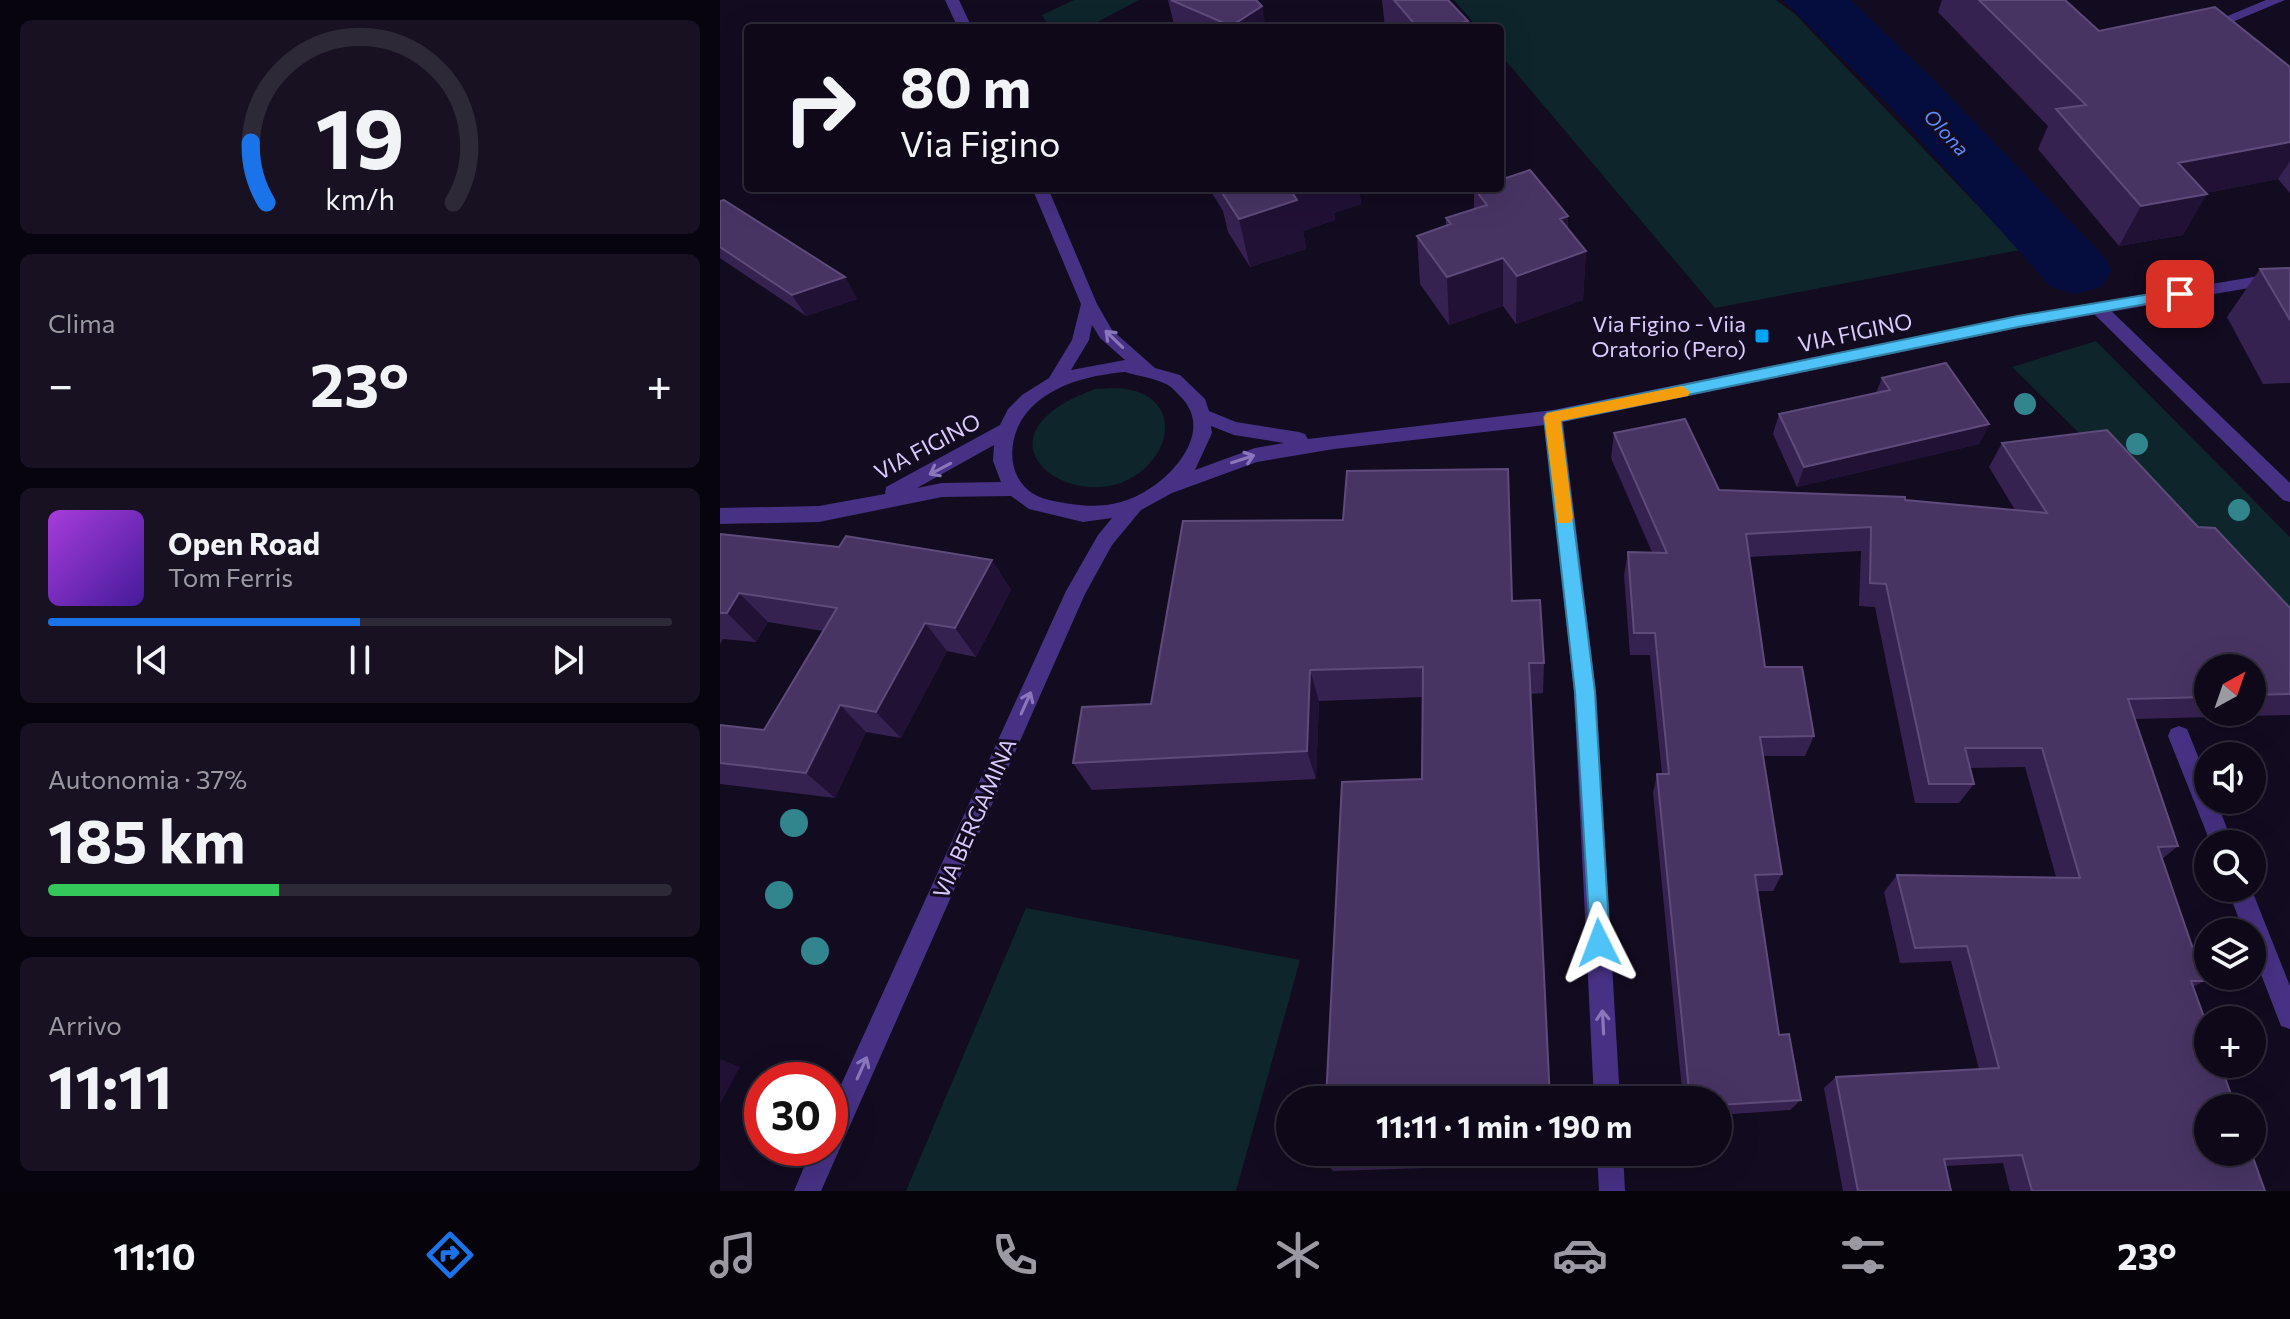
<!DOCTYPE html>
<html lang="it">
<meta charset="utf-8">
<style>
body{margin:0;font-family:Commissioner,sans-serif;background:#171121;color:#f1f3f6;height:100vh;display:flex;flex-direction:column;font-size:30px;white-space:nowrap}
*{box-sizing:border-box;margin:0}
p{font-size:26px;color:#9b9aa2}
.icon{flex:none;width:44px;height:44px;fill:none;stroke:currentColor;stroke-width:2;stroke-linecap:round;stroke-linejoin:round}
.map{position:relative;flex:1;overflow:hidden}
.panel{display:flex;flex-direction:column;gap:20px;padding:20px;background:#08040d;width:720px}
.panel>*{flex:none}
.banner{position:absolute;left:24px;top:24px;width:760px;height:168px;border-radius:8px;box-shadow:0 8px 32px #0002,0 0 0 2px #2e2937;background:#0e0818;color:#f1f3f6;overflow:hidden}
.needle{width:52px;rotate:40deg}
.buttons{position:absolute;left:1474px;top:654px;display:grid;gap:16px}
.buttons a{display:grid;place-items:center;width:72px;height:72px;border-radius:50%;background:#0e0818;box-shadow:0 8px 32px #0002,0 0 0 2px #2e2937;font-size:40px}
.speed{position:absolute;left:24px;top:1062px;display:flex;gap:16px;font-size:40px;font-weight:700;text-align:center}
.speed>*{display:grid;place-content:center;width:104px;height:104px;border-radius:50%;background:#0e0818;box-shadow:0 8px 32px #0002,0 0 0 2px #2e2937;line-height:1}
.speed .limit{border:12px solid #d22;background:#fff;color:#111}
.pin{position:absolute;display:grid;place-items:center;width:68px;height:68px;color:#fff;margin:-34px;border-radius:16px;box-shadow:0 4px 12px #0006}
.me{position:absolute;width:88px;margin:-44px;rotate:357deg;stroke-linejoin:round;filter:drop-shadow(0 0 6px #0008)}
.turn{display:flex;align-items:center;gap:28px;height:168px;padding:0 24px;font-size:36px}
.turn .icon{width:104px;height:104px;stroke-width:2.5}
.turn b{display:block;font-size:56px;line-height:68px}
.big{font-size:60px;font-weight:700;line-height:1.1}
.panel .tile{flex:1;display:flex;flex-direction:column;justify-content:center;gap:12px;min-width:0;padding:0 28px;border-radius:12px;background:#171121}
.panel .dial{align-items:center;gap:0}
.dial svg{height:208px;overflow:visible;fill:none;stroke:#2e2937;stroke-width:7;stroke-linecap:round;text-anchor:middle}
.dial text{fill:#f1f3f6;stroke:none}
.song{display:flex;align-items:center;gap:24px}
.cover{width:96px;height:96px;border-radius:12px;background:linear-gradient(135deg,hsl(280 70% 55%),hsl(260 70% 35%))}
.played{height:8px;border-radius:4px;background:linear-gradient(90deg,#1a73e8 50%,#2e2937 50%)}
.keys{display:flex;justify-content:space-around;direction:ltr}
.heat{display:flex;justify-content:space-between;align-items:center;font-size:44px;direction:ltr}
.charge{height:12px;border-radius:6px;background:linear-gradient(90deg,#34c759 37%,#2e2937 0)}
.trip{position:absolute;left:556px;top:1086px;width:456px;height:80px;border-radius:40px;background:#0e0818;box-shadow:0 8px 32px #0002,0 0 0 2px #2e2937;font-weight:700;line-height:80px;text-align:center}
.menu{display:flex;height:128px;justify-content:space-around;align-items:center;background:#06030a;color:#9b9aa2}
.menu .icon{width:56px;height:56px}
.menu .active{color:#1a73e8}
.menu b{font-size:36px;color:#f1f3f6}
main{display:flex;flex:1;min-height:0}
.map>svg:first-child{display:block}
</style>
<main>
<section class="panel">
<div class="tile dial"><svg viewBox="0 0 100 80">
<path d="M14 69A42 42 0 1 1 86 69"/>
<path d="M14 69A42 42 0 0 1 8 46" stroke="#1a73e8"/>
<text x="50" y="56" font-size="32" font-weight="700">19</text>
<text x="50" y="72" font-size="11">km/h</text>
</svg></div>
<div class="tile"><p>Clima</p>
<div class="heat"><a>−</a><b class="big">23°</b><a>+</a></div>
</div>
<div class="tile">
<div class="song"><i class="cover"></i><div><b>Open Road</b><p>Tom Ferris</p></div></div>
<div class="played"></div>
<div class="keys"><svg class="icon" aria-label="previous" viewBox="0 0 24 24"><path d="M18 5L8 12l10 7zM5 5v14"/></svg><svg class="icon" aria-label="pause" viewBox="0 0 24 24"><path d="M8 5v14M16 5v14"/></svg><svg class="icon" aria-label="next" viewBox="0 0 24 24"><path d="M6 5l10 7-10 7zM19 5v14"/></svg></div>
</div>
<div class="tile"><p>Autonomia · 37%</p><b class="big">185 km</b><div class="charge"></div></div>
<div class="tile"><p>Arrivo</p><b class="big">11:11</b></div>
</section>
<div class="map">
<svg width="1570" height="1191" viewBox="0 0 1570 1191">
<rect width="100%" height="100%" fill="#130b20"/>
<path fill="#0d252b" d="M354,0h65l-53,28h-36l-8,-13z
M734,0h322l19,14 225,236 -305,58 -215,-254v-26h-22z
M1376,341l194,196v103l-278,-273z
M375,389c10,0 21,-2 31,0 36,5 50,36 30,66 -55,82 -209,-12 -61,-66z
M306,908l274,52 -64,231h-330z"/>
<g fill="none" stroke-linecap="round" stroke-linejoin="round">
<path fill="#050d3f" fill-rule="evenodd" d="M1063,0h68l81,78 169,175 11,17 -11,17 -25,7 -25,-7 -163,-183z"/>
<path fill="#473184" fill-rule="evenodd" d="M1546,0h19l-55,23 -12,-3z
M1378,302l6,2 186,179v19l-7,-2 -191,-188v-8z"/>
<path fill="#473184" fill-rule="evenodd" d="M225,0h14l13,28h-14z
M312,188h16l49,116 15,26 43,38 25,7 25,24 4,12 27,11 63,10 6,2 3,5 245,-29 465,-94 272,-45v10l-272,47 -455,94 33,270 24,408h-26l-20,-408 -29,-267 -211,24 -77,13 -85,31 -31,17 -29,35 -27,49 -264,597h-27l18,-43h18v-39l236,-518 32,-56 14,-17 -29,4 -54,-13 -18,-13 -69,1 -123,25 -99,2v-16l99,-2 66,-12 1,-7 114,-62 8,-16 14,-14 27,-17 23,-38 9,-36zM372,325l8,13 25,22 -54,10 18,-30zM405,372c13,4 29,6 41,12 5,2 10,8 14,12 40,39 -19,96 -59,106 -26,7 -47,3 -72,-2 -47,-11 -46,-68 -14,-96 25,-22 58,-29 90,-32zM491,426l23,9 50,8 -29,5 -60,22 17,-37zM274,445l-1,16 8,21 -59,1 -25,5z
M1459,726l8,3 21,52v19h8l17,44h-22l-43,-108 3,-7z
M1507,888h24l39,98v43l-9,-3 -29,-75v-19h-8z
M877,1152h26l2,39h-26z"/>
</g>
<g fill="#32858d">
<circle cx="1305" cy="404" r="11"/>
<circle cx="1417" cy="444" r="11"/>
<circle cx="1519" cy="510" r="11"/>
<circle cx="74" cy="823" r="14"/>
<circle cx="59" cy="895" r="14"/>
<circle cx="95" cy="951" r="14"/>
</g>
<path fill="#362250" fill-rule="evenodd" d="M448,0h88l10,28h-91z
M662,0h66l20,28h-83z
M1222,0h123l34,31 191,36v126l-12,-14 -72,14 -23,42 -64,11 -81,-97 10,-23 -110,-114z
M491,188h148l2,16 -27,9 1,7 -32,11 3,18 -56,18 -22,-35 -5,-21 -10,-16z
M754,188l94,28v13l18,22 -3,49 -67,24 -13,-18 -54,19 -29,-41 -3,-48 29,-10v-8l28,-9z
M0,201l125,76 12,22 -51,17 -86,-58z
M1570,268v115l-27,1 -36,-67 33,-48z
M1162,378l107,46 -10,20 -182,43 -24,-53 6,-20 97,-21z
M894,433l105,57 186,10 110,10 -26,-43 13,-24 196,84 92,81v107l-155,4 43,127 -16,13 42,122 -11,6 72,204h-255l-7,-28 -57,3 4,25h-107l-19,-103 12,-11 143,-8 -28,-108 -51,2 -16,-71 13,-17 159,2 -31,-110 -55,1 4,16 -15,19h-44l-40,-196 -16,-1 2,-55 -112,6 16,110 49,69 -9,20h-42l19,118 -9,17h-16l22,144 22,65 -11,10 -72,5v-15h-35l-30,-307 4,-19h5l-12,-119h-20l-6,-80 4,-23h24l-41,-94zM1488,668h44v44h-44z
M0,534l119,13 153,13 19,30 -35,67 -29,-6 -46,87 -35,-6 -31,66 -115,-14v-59l44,5 59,-99 -55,-9 -12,20 -33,-3 -3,5z
M792,601l32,62 -1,30 -13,1 -108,85 1,-82 -104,4 -3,78 -224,11 -19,-27 78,-59z
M832,1152l-2,12 -217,7 -10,-12z"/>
<path fill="#201135" d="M542,6l4,22h-34l-1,-2z
M748,21v7h-24z
M1570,142v19l-12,18 -123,24 23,-40z
M567,188h72l2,16 -27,9 1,7 -32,11 3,18 -56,18 -11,-48z
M1487,194l-24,41 -64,11 22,-40z
M848,216l-2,42 20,-7 -3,49 -67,24 1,-48 43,-57z
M783,258v48l-54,19 -2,-48z
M125,277l12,22 -51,17 -14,-21z
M1269,424l-10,20 -182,43 7,-20z
M272,560l19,30 -35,67 -21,-29z
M19,593l29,29 -12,20 -29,-29z
M205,623l22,28 -46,87 -25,-26z
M590,670l9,31 -3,78 -9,-28z
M120,705l26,27 -31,66 -29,-25z
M0,1059l20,8 -20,37z"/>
<path fill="#473463" stroke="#5f4b7b" stroke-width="2" d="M451,0h85l6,6 -31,20z
M674,0h54l20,21 -24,7h-26z
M1259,0h86l34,31 116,-24 75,60v75l-112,21 29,31 -66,12 -85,-97 30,-4z
M810,170l38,46 -8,3 26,32 -69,25 -14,-18 -56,19 -30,-41 34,-12 -5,-6 41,-13 -13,-17h26v-8z
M499,188h70l8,12 -58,19z
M4,200l121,77 -53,18 -72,-48v-46z
M1570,268v52l-30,-51z
M1226,363l43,61 -185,43 -25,-53 111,-24 -8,-12z
M965,419l34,71 186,7v3l142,13 -45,-70 105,-13 91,97 17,1 75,80v86l-38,1v-27h-44v29l-80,2 50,147 -20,1 46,134h-13l17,47v36h12l16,44h-28v44h43l14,39h-233l-10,-36 -78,4 7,32h-93l-22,-114 163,-9 -32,-122 -52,2 -18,-73 183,3 -38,-130h-77l9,36h-45l-43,-200 -16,-1 1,-56 -125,7 19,133h37l12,69 -54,1 22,137 -27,1 24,160 10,-1 12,66 -83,5v-5h-28l-33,-326h12l-14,-141h-21l-6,-81 39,1 -53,-120z
M788,469l4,132 28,-1 4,63h-15l21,437h-224l16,-318 80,-3 1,-112 -113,3 -3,81 -234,12 9,-56 69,-3 32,-183 160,-1 4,-49z
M0,534l119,13 7,-11 146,24 -37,68 -30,-5 -49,89 -36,-7 -34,68 -86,-10v-38l44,5 73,-122 -98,-15 -12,20h-7z
M603,1152h216l-216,7z"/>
<defs><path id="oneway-shaft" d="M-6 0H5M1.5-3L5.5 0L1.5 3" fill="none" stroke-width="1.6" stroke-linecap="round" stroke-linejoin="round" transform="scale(2)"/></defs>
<g stroke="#8a76bb">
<use href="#oneway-shaft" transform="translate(394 339) rotate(-136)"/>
<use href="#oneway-shaft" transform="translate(523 459) rotate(-18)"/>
<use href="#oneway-shaft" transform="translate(220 469) rotate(152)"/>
<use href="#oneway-shaft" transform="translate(306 703) rotate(-66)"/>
<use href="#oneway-shaft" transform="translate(883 1022) rotate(-93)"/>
<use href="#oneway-shaft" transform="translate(142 1068) rotate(-66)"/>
</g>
<path fill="#4fc3f7" stroke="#337fa1" stroke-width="2" d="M1460,289l5,1v7l-167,30 -457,94 34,271 15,251 -4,8 -7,3 -8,-3 -16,-259 -31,-275 3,-4 471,-97z"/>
<path fill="#f59e0b" d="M962,386l8,6 -2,4 -127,25 12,97 -3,5h-12l-14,-106 3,-4z"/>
<rect fill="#00a4f5" stroke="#130b20" stroke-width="3" x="1034" y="328" width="16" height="16" rx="4"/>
<g text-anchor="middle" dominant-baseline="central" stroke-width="6" stroke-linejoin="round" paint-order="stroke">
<g font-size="20" font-style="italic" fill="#588bff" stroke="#130b20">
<text transform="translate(1227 132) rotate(47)">Olona</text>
</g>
<g font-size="22" fill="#dccaff" stroke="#130b20" text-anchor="end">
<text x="1026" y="323">Via Figino - Viia<tspan x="1026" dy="25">Oratorio (Pero)</tspan></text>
</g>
<g font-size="22" fill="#dccaff" stroke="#130b20">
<text transform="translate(1135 332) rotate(-12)">VIA FIGINO</text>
<text transform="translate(207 446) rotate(-28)">VIA FIGINO</text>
<text transform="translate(254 818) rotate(-66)">VIA BERGAMINA</text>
</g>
</g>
</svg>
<div class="buttons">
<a><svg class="needle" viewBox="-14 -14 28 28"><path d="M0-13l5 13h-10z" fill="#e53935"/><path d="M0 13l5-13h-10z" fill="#9b9aa2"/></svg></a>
<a><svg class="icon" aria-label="sound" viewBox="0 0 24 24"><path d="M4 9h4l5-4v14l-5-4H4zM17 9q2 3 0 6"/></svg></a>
<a><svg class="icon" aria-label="search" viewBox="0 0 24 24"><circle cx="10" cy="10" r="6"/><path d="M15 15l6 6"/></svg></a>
<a><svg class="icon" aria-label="layers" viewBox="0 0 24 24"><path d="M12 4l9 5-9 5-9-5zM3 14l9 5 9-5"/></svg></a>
<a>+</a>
<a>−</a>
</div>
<div class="speed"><div class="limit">30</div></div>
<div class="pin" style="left:1460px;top:294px;background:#d93025"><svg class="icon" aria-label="arrive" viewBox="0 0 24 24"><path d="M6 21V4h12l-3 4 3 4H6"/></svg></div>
<svg class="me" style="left:879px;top:943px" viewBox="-20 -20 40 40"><path d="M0-17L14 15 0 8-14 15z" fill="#4fc3f7" stroke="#fff" stroke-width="4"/></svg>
<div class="trip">11:11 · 1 min · 190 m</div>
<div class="banner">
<div class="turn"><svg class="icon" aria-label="right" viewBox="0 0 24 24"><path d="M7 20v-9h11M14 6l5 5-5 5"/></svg><div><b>80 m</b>Via Figino</div></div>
</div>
</div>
</main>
<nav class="menu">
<b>11:10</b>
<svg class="icon active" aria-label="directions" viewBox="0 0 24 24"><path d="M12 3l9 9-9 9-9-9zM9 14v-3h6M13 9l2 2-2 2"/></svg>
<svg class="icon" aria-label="music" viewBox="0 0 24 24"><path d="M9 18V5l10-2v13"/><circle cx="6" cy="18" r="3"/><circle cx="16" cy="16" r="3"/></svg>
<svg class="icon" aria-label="phone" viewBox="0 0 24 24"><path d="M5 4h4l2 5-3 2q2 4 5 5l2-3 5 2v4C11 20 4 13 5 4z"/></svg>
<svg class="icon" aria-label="climate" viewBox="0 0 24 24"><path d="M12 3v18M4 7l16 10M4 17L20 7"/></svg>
<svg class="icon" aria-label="car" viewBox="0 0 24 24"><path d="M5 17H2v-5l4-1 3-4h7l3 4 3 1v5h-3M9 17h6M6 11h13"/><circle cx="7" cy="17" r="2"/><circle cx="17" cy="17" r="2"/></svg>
<svg class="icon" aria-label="filters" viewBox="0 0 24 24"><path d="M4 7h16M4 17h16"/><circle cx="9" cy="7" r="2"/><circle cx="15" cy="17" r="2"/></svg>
<b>23°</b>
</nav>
